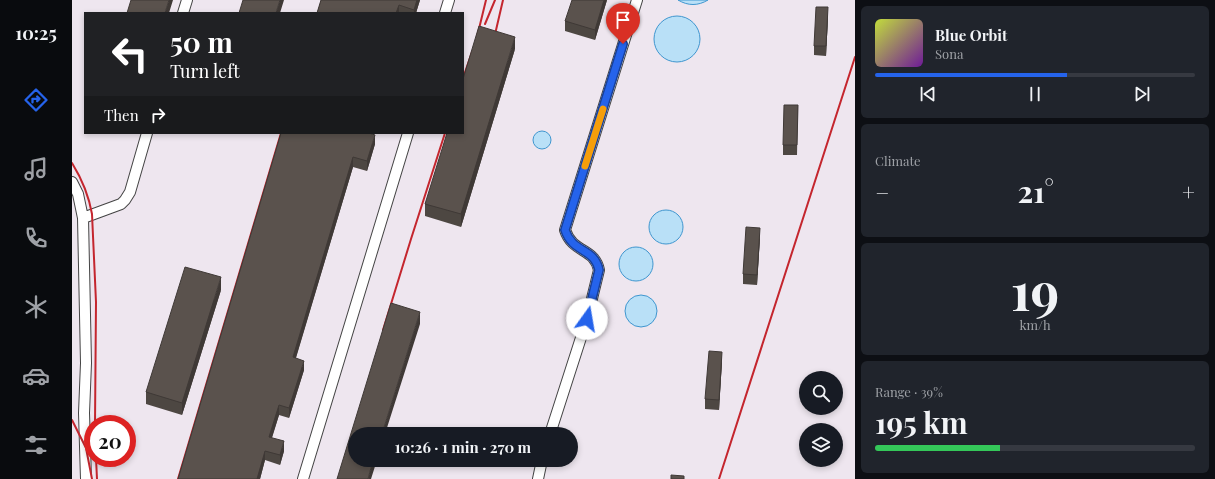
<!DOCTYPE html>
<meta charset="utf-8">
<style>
body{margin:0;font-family:"Playfair Display",serif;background:#20242c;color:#f1f3f6;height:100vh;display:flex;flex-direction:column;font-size:15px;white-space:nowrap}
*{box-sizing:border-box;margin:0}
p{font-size:13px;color:#9ea1a6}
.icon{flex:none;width:22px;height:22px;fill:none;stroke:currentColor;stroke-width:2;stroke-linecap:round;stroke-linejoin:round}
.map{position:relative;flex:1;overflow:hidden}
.sheet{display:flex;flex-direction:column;gap:6px;padding:6px;background:#0d0f14;width:360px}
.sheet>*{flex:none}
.top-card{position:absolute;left:12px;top:12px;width:380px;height:122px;border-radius:0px;box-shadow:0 2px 6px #0003;background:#202124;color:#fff;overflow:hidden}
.fabs{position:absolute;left:727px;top:371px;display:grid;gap:8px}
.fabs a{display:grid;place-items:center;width:44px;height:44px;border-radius:50%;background:#171b24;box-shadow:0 2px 6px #0003;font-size:20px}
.speed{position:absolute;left:12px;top:415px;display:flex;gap:8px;font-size:20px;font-weight:700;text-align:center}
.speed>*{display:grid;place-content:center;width:52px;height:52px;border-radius:50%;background:#171b24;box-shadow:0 2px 6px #0003;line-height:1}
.speed .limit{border:6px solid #d22;background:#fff;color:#111}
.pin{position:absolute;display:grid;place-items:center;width:34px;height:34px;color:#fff;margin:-41px -17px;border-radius:50% 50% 50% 0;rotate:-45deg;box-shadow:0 0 4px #0007}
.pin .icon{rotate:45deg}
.me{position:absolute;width:44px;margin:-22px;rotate:13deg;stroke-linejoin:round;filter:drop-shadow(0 0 3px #0008)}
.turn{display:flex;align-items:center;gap:14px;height:84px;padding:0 20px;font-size:18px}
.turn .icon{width:52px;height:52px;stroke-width:2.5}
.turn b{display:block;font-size:28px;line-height:34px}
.then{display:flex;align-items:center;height:38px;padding:0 20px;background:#0003;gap:8px;font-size:15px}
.big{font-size:30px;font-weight:700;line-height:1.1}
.sheet .widget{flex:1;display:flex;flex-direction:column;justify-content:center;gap:6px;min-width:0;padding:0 14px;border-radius:6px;background:#20242c}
.sheet .dial{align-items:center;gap:0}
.dial b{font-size:52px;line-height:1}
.song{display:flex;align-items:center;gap:12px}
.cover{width:48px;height:48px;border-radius:6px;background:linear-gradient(135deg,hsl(70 70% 55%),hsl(280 70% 35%))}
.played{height:4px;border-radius:2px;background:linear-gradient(90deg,#2563eb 60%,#363941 60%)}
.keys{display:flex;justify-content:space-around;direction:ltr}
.heat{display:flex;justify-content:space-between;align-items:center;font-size:22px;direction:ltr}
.charge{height:6px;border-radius:3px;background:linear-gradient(90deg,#34c759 39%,#363941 0)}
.trip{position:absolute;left:276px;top:427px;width:230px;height:40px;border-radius:20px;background:#171b24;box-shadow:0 2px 6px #0003;font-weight:700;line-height:40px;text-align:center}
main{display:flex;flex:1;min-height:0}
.tab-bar{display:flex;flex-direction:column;width:72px;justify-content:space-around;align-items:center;background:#090b0e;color:#9ea1a6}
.tab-bar .icon{width:28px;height:28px}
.tab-bar .active{color:#2563eb}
.tab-bar b{font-size:18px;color:#f1f3f6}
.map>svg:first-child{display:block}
</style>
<main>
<nav class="tab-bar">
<b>10:25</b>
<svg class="icon active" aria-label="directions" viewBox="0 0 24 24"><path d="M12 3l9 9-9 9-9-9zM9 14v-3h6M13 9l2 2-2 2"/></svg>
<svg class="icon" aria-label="music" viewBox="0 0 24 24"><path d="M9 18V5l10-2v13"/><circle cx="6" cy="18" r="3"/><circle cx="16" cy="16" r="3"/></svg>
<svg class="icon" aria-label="phone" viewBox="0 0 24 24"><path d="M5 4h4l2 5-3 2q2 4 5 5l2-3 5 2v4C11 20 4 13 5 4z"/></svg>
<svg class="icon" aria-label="climate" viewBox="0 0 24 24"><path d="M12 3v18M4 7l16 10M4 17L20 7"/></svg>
<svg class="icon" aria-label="car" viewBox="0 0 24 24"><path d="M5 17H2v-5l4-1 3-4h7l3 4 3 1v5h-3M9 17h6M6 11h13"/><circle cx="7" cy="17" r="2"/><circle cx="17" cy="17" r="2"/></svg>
<svg class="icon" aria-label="filters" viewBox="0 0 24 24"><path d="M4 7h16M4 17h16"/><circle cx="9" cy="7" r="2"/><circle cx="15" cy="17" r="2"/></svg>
</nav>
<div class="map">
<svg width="783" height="479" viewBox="0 0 783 479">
<rect width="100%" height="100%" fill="#fffdf5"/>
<path fill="#eee6ef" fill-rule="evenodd" d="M0,0h783v479h-783zM13,13h378v120h-378zM734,378h30v30h-30zM21,424h34v34h-34zM734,430h30v30h-30zM283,434h216v26h-216z"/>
<path fill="#b9e0f7" stroke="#3f96cf" d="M606,0h30c-10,6 -20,6 -30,0z
M582 39a23 23 0 1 1 46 0a23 23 0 1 1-46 0Z
M461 140a9 9 0 1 1 18 0a9 9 0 1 1-18 0Z
M577 227a17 17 0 1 1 34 0a17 17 0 1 1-34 0Z
M547 264a17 17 0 1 1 34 0a17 17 0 1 1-34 0Z
M553 311a16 16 0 1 1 32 0a16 16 0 1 1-32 0Z"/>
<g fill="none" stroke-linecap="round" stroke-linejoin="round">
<defs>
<path id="minor" d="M111,13l4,-13
M373,13l4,-13
M0,182l6,12 5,24 3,145 -2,50 2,66
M11,218l38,-14 4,-4 5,-8 17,-59
M478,434l37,-115 12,-49c-5,-23 -26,-16 -34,-40l72,-230
M231,479l105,-346
M466,479l4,-19"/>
</defs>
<use href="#minor" stroke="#444" stroke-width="12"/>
<use href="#minor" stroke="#fff" stroke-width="10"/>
<path stroke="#c4262e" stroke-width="2" d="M413,24l10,-24
M405,37l9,-37
M421,43l10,-43
M391,78l9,-26
M0,163c10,16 17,34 20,51l4,88 -1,122
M311,330l28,-91 34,-106
M0,420l14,28 6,31
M24,458l1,21
M106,479l103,-346
M647,479l136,-422"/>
</g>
<path fill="#4d4742" d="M249,0h99l-4,13h-99z
M535,0l-12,40 -30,-9v-10z
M756,17l-2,39 -12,-1v-9z
M443,49l-54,178 -36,-11v-12z
M726,105l-1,50h-14v-10z
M209,133l94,11 -8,27 -14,-4 -57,191 8,12 -15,48 -10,-3 -7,23 12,13 -4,14 -15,-5 -5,19h-82z
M688,237l-3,48 -14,-1v-10z
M149,290l-39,125 -36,-11v-12z
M650,361l-3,49 -14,-1v-10z"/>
<path fill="#3f3936" d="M97,0h4l-4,13h-4z
M208,0h4l-4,13h-4z
M345,0h3l-4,13h-2v-3z
M532,0h3l-12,40v-10z
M327,5v8h-3z
M756,7v10l-2,39v-10z
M443,37v12l-54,178v-13z
M303,135v9l-8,27v-10z
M281,157v10l-60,200v-10z
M688,228v9l-3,48v-10z
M149,277v13l-39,125v-12z
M348,312v12l-35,110h-3z
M650,352v9l-3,49v-10z
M232,361v9l-15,48v-10z
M207,405v10l-10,31v-9z
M212,441v10l-4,14v-10z
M193,451v9l-5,19h-3z
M301,460h4l-6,19h-3z"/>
<path fill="#5a524d" stroke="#3f3936" d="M59,0h38l-4,13h-38z
M171,0h37l-4,13h-37z
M249,0h96l-3,10 -15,-5 -3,8h-79z
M500,0h32l-9,30 -30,-9z
M744,7h12l-2,39h-12z
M407,26l36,11 -54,177 -36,-10 22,-71h16v-54z
M712,105h14l-1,40h-14z
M209,133h88l6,2 -8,26 -14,-4 -60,200 11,4 -15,47 -10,-3 -10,32 15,4 -4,14 -15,-4 -8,28h-79z
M674,227l14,1 -3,47 -14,-1z
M113,267l36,10 -39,126 -36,-11z
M319,303l29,9 -38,122h-27v26h18l-5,19h-31z
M637,351l13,1 -3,48 -14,-1z
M599,475l13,1v3h-13z"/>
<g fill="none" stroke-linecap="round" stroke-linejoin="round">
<defs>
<path id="route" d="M515,319l12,-49c-5,-23 -26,-16 -34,-40l58,-186"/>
</defs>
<use href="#route" stroke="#184099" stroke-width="10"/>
<use href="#route" stroke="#2563eb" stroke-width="7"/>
<path stroke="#f59e0b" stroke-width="7" d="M513,166l18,-57"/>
</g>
</svg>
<div class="fabs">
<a><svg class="icon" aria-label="search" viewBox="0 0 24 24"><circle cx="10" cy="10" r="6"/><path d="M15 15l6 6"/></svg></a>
<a><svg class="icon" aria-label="layers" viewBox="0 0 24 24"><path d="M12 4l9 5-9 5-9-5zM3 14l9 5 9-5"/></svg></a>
</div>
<div class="speed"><div class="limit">20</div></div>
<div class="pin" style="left:551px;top:44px;background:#d93025"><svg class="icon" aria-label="arrive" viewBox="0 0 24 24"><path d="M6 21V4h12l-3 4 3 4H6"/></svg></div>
<svg class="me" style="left:515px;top:319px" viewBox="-20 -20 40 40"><circle r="19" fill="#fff"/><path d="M0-13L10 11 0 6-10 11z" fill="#2563eb"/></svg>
<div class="trip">10:26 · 1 min · 270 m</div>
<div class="top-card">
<div class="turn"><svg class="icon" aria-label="left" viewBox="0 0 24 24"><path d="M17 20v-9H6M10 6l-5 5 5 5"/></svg><div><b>50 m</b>Turn left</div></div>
<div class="then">Then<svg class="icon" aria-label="right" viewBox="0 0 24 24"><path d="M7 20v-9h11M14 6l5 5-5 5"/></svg></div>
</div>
</div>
<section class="sheet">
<div class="widget">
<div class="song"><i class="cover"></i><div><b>Blue Orbit</b><p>Sona</p></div></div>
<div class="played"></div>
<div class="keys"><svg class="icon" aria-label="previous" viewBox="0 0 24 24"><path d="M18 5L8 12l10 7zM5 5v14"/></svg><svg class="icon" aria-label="pause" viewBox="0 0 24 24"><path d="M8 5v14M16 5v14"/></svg><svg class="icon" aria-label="next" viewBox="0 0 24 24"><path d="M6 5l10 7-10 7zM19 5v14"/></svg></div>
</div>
<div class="widget"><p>Climate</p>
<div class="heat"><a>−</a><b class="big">21°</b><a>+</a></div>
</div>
<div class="widget dial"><b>19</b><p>km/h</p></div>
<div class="widget"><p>Range · 39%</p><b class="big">195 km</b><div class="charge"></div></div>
</section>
</main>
